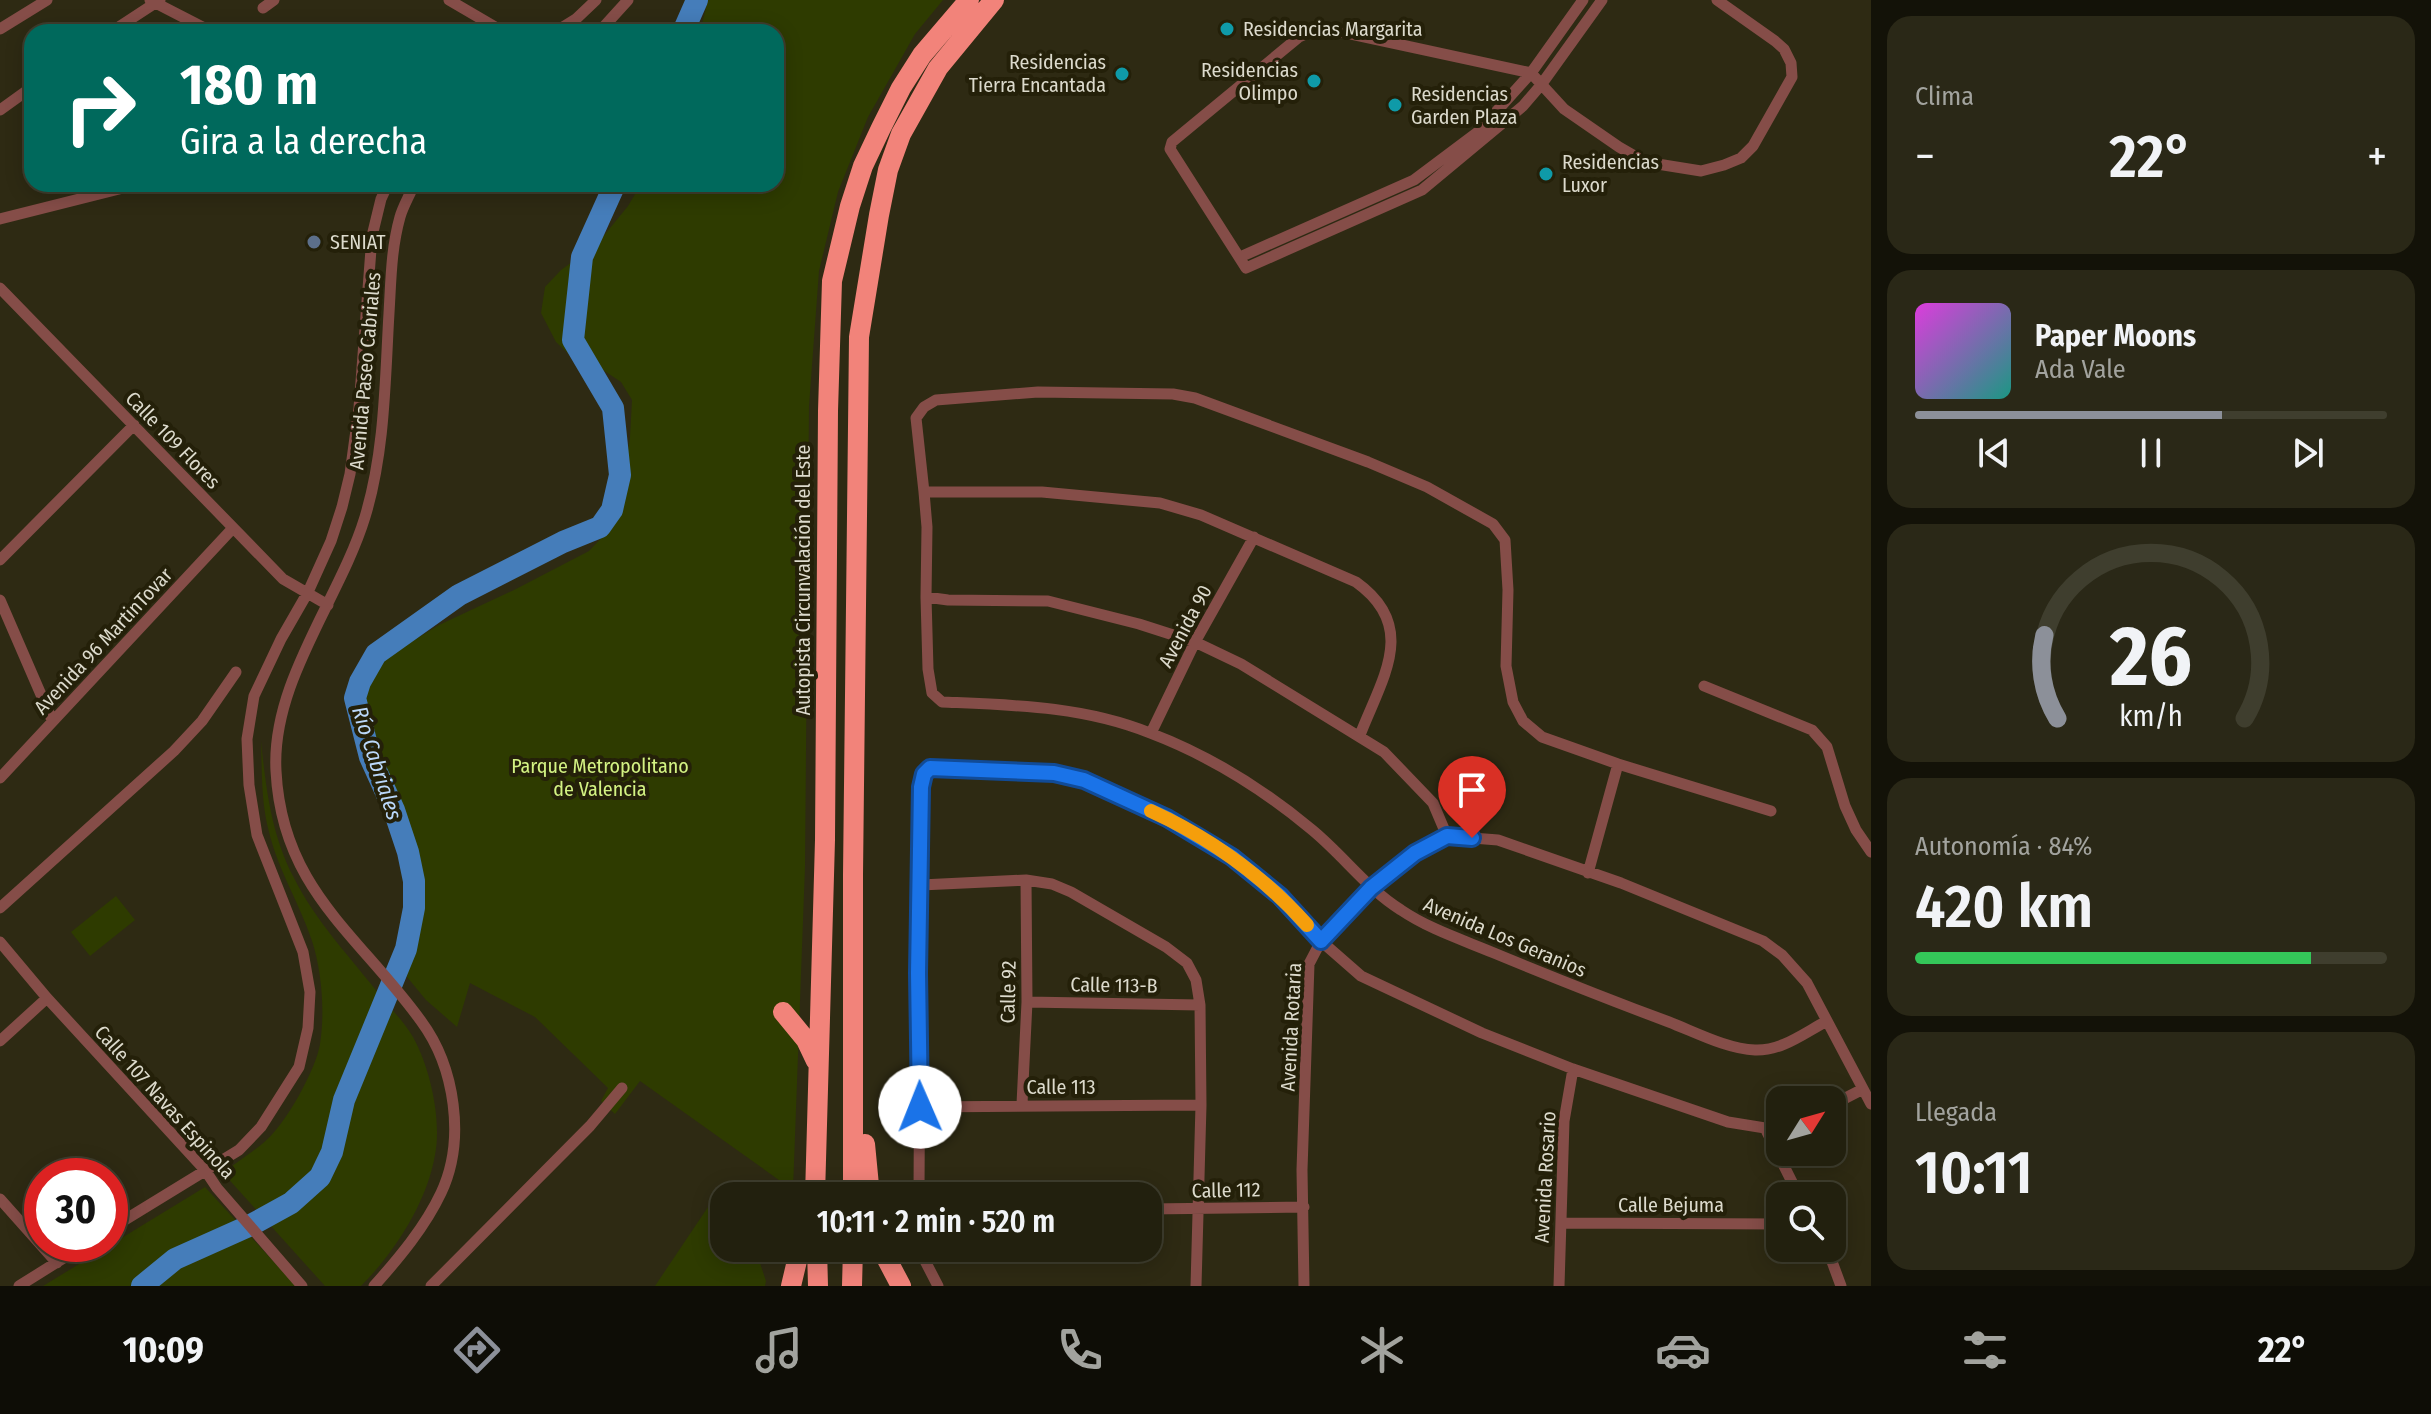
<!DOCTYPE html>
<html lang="es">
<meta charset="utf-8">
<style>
body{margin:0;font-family:"Fira Sans Condensed",sans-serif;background:#2a2817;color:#f1f3f6;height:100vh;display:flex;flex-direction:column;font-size:30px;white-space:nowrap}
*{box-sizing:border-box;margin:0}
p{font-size:26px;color:#a2a39e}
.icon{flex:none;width:44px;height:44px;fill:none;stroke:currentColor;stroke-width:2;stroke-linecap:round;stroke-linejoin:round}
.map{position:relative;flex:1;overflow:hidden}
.sheet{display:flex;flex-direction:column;gap:16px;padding:16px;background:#131208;width:560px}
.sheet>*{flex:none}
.guide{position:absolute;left:24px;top:24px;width:760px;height:168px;border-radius:24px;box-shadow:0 4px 20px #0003,0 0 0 2px #3f3e2e;background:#00695c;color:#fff;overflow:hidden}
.needle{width:52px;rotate:53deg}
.buttons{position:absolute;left:1766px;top:1086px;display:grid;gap:16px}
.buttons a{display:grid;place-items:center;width:80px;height:80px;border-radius:16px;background:#22200e;box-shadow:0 4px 20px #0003,0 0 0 2px #3f3e2e;font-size:40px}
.speed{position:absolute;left:24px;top:1158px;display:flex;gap:16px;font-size:40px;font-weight:700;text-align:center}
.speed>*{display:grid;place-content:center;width:104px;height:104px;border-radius:50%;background:#22200e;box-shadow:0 4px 20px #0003,0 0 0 2px #3f3e2e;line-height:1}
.speed .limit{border:12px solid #d22;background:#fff;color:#111}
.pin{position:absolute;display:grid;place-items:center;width:68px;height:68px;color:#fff;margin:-82px -34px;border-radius:50% 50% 50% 0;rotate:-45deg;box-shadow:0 0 8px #0007}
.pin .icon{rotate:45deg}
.me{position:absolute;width:88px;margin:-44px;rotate:359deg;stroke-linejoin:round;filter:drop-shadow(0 0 6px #0008)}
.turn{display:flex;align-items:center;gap:28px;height:168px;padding:0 24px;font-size:36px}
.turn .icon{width:104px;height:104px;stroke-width:2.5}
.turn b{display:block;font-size:56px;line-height:68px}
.big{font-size:60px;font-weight:600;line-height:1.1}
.sheet .widget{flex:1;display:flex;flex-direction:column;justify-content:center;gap:12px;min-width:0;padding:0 28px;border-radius:24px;background:#2a2817}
.sheet .dial{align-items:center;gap:0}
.dial svg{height:208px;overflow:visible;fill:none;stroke:#3f3e2e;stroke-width:7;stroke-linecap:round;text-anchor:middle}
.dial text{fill:#f1f3f6;stroke:none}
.song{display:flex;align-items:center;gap:24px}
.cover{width:96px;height:96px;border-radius:12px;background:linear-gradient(135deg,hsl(300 70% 55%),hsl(170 70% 35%))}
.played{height:8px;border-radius:4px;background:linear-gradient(90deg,#8c9099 65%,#3f3e2e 65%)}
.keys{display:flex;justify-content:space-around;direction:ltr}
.heat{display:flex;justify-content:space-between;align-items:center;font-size:44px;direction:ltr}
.charge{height:12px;border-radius:6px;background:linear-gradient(90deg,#34c759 84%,#3f3e2e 0)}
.trip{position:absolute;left:710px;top:1182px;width:452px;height:80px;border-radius:24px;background:#22200e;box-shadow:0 4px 20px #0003,0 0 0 2px #3f3e2e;font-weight:600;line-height:80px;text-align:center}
.dock{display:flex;height:128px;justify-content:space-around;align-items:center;background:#0e0d06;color:#a2a39e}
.dock .icon{width:56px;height:56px}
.dock .active{color:#8c9099}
.dock b{font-size:36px;color:#f1f3f6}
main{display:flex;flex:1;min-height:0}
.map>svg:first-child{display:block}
</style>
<main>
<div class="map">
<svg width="1871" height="1286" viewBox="0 0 1871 1286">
<rect width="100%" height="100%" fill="#2e2a13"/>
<path fill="#2e3b00" d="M708,0h235l-28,34 -47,83 -30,75 -19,79 -10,135 -4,461 -12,323 -153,-109 -25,33 -14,-13 7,-13 -73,-71 -65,-34 -13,44 -31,-27 -19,-23 8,-51 1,-36 -13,-49 -22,-61 -21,-45 -4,-34 24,-40 59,-36 75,-35 75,-39 18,-19 15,-43 8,-52 2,-37 -11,-18 -24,-16 -20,-4 -21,-20 -15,-29 4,-26 16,-17 36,-26 31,-38 13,-22h135v-152h-76z
M261,741c5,47 10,92 32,135 22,45 59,83 90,123 10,12 22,24 30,38 17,30 29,83 22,118 -8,47 -40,97 -74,131h-36l-102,-113c17,-14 37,-24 52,-42 16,-18 41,-63 45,-87 5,-32 2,-72 -8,-103 -12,-37 -34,-71 -43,-109 -8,-30 -7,-60 -8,-91z
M116,896l19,24 -45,36 -19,-24z
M205,1187l91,99h-253z
M710,1204l14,8v36h31l11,33 -1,5h-110z"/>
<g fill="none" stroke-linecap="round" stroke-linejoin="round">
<path stroke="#457dba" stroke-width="22" d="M683,32l14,-32
M142,1286l33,-27 76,-34 40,-22 29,-26 12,-25 12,-52 62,-151 8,-41v-27l-6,-29 -14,-42 -24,-53 -15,-59 5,-16 16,-28 83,-59 104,-53 37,-15 12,-17 8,-35 -7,-67 -40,-68 9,-83 33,-73"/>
<path stroke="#854d48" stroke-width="11" d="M150,0l62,32
M449,0l53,31
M1602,0l-61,85 -18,21 -101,84 -176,78 -76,-119 2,-7 127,-105 16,-7 22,1 194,42 33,36 55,38 26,15 56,9 23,-6 17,-7 12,-12 39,-69 -1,-14 -7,-14 -9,-8 -58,-41
M263,8l11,-8
M0,29l47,-29
M111,32l49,-32
M555,32l21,-13 20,-19
M599,32l29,-32
M0,110l32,-23
M0,219l139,-35
M1240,257l174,-77 64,-48 53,-59 52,-73
M0,288l283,291 45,26
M924,492l-8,-74 8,-11 12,-7 102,-8 135,2 22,4 173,64 59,25 66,37 12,16 3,50 -2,76 7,36 10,19 19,16 76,27 153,47
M0,560l134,-135
M926,597l2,72 4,24 10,9c71,3 141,4 208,31 58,22 114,57 161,96 32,26 55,59 90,81 28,19 62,30 93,43 58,24 116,47 175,69 26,10 58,27 86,28 27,1 49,-17 72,-29
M0,600l52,120
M1704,686l108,44 15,17 18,59 11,24 15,22
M1151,733l44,-91 59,-105
M1360,735c22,-57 59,-108 -4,-153l-155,-67 -41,-12 -118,-11h-118l3,35 -1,70 22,3 100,1 91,23 56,18 46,22 143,88 49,51 14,33
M0,778l233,-250
M1588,873l30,-109
M921,885l105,-5 26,4 19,8 95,55 21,16 9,17 4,25 1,100 -5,181
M0,908l174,-157 28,-30 34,-49
M0,942l47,56 158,172 12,18 85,98
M1027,1002l173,3
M0,1041l47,-43
M1022,1104l5,-102 -1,-122
M1832,1105l31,-16
M920,1107l281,-2
M1765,1128l34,68
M919,1196l2,-409c3,-11 4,-18 16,-20l117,6 30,7 83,38 65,39 48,39 41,45 40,35 121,57 91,36 155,53 37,6 15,-5
M0,1199l57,64
M1148,1209l156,-2
M1562,1223l218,1
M110,1229l129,-79 22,-23 38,-60 9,-39 2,-36 -7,-40 -46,-117 -8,-50 -2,-46 7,-43 27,-57 27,-47 23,-51 11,-34 8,-33 9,-66 13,-172 9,-37 7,-15
M922,1248v7l16,31
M1827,1248l14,38
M19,1286l67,-42
M374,1286c25,-28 51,-59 67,-93 25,-53 14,-126 -20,-172 -63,-87 -139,-132 -145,-250 -5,-89 64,-172 89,-254 20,-66 20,-136 24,-204 2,-32 2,-64 11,-96 3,-11 10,-22 14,-33
M431,1286l159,-160 32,-38
M1304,1286l-2,-116 7,-206 12,-23 50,-53 44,-35 32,-17 51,4 123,43 142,58 19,14 25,28 64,121
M1559,1286l5,-165 9,-52"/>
<path stroke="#f2837a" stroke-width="20" d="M783,1012l23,28 10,21
M865,1144l5,52
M815,1196l10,-356 3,-429 4,-130 18,-75 13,-40 18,-38 20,-40 21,-33 47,-55
M853,1196v-321l6,-538 20,-122 9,-45 13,-36 37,-66 56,-68
M817,1248l1,38
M881,1248l20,38
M791,1286l9,-38
M852,1286l1,-38"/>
</g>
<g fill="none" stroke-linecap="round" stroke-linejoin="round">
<defs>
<path id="route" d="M920,1107l-2,-134 3,-186 3,-13 6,-6 124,5 30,7 83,38 65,39 48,39 41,45 50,-53 44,-35 32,-17 25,2"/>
</defs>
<use href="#route" stroke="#114b97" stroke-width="20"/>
<use href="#route" stroke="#1a73e8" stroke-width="14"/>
<path stroke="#f59e0b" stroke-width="14" d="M1151,811c59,27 112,65 156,114"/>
</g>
<g fill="#0f9aa8" stroke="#242009" stroke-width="3">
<circle cx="1227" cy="29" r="8"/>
<circle cx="1122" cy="74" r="8"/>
<circle cx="1314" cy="81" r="8"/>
<circle cx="1395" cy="105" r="8"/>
<circle cx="1546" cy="174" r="8"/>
</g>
<circle fill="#5c6f8a" stroke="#242009" stroke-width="3" cx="314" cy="242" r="8"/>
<g text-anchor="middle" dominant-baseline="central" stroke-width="8" stroke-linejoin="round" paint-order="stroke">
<g font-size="20" fill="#dcdacc" stroke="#242009" text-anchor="start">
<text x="1243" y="29">Residencias Margarita</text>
<text x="1106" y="62" text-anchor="end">Residencias<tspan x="1106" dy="23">Tierra Encantada</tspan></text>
<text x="1298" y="70" text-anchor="end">Residencias<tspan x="1298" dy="23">Olimpo</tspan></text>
<text x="1411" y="94">Residencias<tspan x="1411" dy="23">Garden Plaza</tspan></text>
<text x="1562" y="162">Residencias<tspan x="1562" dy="23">Luxor</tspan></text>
<text x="330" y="242">SENIAT</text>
</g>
<g font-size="20" fill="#dcdacc" stroke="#242009">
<text transform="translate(365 371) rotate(-85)">Avenida Paseo Cabriales</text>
<text transform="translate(173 440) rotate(46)">Calle 109 Flores</text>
<text transform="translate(803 580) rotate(-90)">Autopista Circunvalación del Este</text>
<text transform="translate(1185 626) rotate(-62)">Avenida 90</text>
<text transform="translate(103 641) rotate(-47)">Avenida 96 MartinTovar</text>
<text transform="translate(1505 937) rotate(23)">Avenida Los Geranios</text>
<text transform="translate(1114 985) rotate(1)">Calle 113-B</text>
<text transform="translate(1008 992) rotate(-89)">Calle 92</text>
<text transform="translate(1291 1027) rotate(-87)">Avenida Rotaria</text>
<text x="1061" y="1087">Calle 113</text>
<text transform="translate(165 1102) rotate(48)">Calle 107 Navas Espinola</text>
<text transform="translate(1545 1177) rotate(-87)">Avenida Rosario</text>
<text transform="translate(1226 1190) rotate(-1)">Calle 112</text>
<text x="1671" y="1205">Calle Bejuma</text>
</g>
<g font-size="20" fill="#d3f283" stroke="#242009">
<text x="600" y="766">Parque Metropolitano<tspan x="600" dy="23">de Valencia</tspan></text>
</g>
<g font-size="22" font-style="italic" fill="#bbd8fa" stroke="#242009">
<text transform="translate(377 763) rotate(72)">Río Cabriales</text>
</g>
</g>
</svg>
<div class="buttons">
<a><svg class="needle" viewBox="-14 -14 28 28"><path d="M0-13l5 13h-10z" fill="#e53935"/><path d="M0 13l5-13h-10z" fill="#a2a39e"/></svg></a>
<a><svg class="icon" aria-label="search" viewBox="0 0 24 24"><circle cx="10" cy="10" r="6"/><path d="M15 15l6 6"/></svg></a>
</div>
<div class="speed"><div class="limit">30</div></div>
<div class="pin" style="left:1472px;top:838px;background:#d93025"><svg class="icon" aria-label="arrive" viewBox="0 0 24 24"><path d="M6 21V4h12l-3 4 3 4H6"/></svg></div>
<svg class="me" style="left:920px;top:1107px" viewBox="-20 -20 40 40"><circle r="19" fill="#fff"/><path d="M0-13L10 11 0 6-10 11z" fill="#1a73e8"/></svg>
<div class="trip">10:11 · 2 min · 520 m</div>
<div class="guide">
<div class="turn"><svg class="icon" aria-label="right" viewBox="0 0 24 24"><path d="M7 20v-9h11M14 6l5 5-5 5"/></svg><div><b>180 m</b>Gira a la derecha</div></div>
</div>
</div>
<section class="sheet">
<div class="widget"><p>Clima</p>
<div class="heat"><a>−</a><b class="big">22°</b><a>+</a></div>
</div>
<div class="widget">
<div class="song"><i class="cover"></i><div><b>Paper Moons</b><p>Ada Vale</p></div></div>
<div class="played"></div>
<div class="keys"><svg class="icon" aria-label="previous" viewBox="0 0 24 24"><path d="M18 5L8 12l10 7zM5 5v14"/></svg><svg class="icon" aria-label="pause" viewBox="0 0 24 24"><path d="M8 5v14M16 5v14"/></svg><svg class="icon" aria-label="next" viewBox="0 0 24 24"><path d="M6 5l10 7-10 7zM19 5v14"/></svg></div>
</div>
<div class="widget dial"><svg viewBox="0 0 100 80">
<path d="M14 69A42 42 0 1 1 86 69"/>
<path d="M14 69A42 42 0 0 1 9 37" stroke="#8c9099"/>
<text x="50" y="56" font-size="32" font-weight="700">26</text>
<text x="50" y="72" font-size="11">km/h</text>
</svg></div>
<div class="widget"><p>Autonomía · 84%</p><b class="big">420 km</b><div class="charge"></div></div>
<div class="widget"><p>Llegada</p><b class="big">10:11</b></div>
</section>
</main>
<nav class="dock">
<b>10:09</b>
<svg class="icon active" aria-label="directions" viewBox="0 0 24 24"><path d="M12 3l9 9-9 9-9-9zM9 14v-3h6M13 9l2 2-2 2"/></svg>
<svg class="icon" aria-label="music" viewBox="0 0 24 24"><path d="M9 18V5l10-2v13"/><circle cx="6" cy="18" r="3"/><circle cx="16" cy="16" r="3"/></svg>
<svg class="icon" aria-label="phone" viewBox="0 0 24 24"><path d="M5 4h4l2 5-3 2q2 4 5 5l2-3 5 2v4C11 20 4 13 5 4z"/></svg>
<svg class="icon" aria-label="climate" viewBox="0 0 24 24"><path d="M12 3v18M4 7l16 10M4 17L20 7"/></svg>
<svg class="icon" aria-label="car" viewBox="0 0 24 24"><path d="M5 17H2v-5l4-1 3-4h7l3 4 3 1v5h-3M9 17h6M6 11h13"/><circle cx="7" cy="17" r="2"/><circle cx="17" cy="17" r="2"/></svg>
<svg class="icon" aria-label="filters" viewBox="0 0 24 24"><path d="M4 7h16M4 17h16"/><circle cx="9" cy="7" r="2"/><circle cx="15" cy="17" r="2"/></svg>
<b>22°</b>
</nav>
